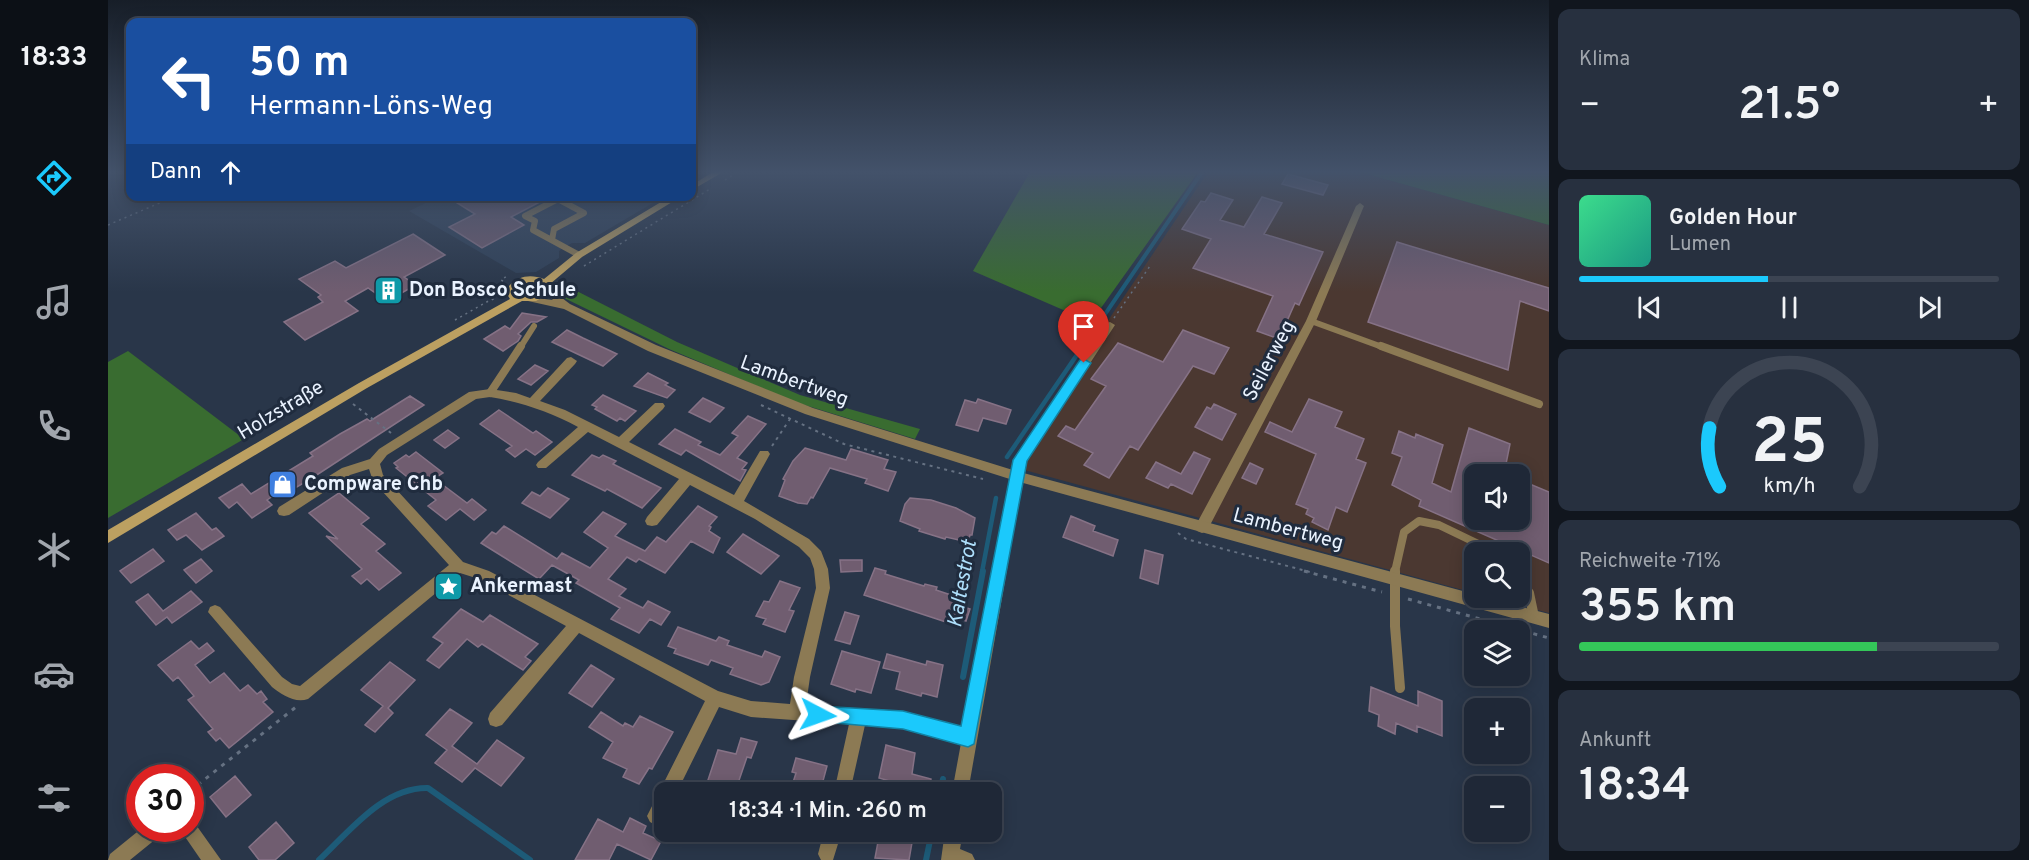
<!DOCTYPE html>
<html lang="de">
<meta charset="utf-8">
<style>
body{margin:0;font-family:Overpass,sans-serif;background:#27303f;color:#f1f3f6;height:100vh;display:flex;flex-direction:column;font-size:22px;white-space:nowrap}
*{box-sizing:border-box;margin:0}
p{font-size:20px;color:#a1a6ad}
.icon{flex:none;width:33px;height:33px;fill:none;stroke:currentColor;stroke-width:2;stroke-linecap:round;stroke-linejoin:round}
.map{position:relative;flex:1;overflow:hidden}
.sheet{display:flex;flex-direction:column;gap:9px;padding:9px;background:#11161e;width:480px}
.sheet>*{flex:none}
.top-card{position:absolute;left:18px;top:18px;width:570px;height:183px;border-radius:12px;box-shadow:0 3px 15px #0003,0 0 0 2px #3c4452;background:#1a4fa0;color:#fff;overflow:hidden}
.tools{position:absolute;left:1356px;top:464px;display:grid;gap:12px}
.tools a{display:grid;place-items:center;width:66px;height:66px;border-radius:12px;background:#1f2837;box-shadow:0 3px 15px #0003,0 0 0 2px #3c4452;font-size:30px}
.speed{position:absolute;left:18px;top:764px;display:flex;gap:12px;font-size:30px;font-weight:700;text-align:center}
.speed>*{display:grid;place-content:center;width:78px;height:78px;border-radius:50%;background:#1f2837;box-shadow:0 3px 15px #0003,0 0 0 2px #3c4452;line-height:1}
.speed .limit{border:9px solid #d22;background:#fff;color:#111}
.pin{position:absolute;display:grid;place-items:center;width:51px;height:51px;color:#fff;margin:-62px -26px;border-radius:50% 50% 50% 0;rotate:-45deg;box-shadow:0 0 6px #0007}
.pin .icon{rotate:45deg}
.me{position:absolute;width:66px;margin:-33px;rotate:94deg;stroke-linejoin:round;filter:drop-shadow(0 0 4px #0008)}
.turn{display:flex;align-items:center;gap:21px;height:126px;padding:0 24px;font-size:27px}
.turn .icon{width:78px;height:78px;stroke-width:2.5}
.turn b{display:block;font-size:42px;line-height:51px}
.then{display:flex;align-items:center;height:57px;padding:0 24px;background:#0003;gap:12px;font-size:22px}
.big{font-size:45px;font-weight:600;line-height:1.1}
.sheet .widget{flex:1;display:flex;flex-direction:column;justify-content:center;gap:9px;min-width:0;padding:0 21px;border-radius:12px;background:#27303f}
.sheet .dial{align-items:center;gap:0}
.dial svg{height:156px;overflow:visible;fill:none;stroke:#3c4452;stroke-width:7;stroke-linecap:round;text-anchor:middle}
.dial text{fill:#f1f3f6;stroke:none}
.song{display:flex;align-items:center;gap:18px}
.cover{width:72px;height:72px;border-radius:9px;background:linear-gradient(135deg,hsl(150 70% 55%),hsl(170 70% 35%))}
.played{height:6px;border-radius:3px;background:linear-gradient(90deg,#1bc9fc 45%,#3c4452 45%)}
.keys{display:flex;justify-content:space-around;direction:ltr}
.heat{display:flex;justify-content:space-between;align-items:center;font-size:33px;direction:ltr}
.charge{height:9px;border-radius:4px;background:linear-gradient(90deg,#34c759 71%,#3c4452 0)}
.trip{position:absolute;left:546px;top:782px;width:348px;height:60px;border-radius:12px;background:#1f2837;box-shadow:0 3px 15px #0003,0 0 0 2px #3c4452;font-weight:600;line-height:60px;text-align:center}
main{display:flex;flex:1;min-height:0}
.menu{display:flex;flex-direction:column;width:108px;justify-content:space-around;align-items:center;background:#0c1016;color:#a1a6ad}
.menu .icon{width:42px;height:42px}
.menu .selected{color:#1bc9fc}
.menu b{font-size:27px;color:#f1f3f6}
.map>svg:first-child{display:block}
</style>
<main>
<nav class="menu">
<b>18:33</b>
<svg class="icon selected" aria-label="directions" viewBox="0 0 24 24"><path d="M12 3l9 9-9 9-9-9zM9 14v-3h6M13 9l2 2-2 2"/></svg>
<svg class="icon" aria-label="music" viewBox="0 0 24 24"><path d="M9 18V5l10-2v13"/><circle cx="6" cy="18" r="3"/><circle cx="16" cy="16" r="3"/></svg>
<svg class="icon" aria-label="phone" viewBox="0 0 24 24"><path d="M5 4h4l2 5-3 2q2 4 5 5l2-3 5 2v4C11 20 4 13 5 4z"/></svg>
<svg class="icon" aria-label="climate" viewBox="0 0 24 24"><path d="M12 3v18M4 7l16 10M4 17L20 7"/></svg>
<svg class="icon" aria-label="car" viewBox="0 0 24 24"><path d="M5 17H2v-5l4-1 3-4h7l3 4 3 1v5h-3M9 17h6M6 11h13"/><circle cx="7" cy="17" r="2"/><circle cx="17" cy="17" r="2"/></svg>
<svg class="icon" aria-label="filters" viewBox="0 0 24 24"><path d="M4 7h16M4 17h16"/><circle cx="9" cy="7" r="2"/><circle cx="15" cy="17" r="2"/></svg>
</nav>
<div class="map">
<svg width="1441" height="860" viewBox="0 0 1441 860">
<rect width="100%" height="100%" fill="#293649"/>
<path fill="#304158" d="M330,197h225l-78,46h-13l-7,4 -6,4v7l-23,14 -20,1 -107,-62z"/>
<path fill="#4b3831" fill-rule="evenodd" d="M1100,172h152l189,53v388l-60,-16h31v-45h-46v41l-464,-127zM1366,474h46v45h-46z"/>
<path fill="#396c30" d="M922,172h168l-107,150 -118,-51z
M1252,172h189v53z
M453,283l116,59 123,53 120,34 -5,10 -120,-37 -126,-53 -107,-52 -5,-12z
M20,351l116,88 -136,79v-156z"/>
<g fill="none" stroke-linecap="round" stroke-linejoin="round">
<path stroke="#1d5b78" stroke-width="4" d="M974,348l120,-176"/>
<path stroke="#1d5b78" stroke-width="4.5" d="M899,457l76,-111
M874,572l14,-74"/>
<path stroke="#1d5b78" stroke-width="6" d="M855,677l20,-106
M832,792l3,-13
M211,860c30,-28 64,-73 109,-72l102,72
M818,860l6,-29"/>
</g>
<path fill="#705d70" stroke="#867286" stroke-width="1.5" d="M1180,174l40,11 -5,10 -41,-11z
M1103,193l22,7 -13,20 24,7 18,-30 20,6 -18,31 59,18 -24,53 -4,-2 -16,36 -22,-8 16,-35 -80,-28 18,-29 -29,-10 19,-28 4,1z
M338,196h105l-40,21 13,8 -42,23 -33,-21 26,-13z
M305,234l32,21 -41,22 12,8 -29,16 -19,-13 -23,13 13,10 -53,29 -21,-18 39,-20 -5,-5 3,-2 -22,-16 36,-18 11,7z
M1289,242l152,46v23l-29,-10 -12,69 -140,-48z
M414,313l24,4 -9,5h-6l-13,12 3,2 -3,5 -15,10 -19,-12 21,-13 5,3z
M459,330l16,8 34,16 -14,12 -51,-24z
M1075,330l46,18 -15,26 -21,-8 -55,84 -8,-4 -21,32 -25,-13 9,-12 -35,-17 8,-10 9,4 31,-44 -15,-7 27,-36 45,19z
M427,365l13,6 -17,14 -13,-6z
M540,373l20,10 -3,2 10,5 -8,8 -33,-12z
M495,395l33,16 -11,10 -5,-3 -3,3 -22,-12 2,-2 -5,-2z
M302,396l14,9 -112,73 -17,10 -4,-4 -24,16 5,5 -20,13 -15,-16 -8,6 -10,-10 23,-14 9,10 62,-38 -3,-3 30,-19 27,-15 3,2z
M595,398l21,10 -14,14 -21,-10z
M870,399l33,11 -5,14 -23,-6 -5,13 -22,-6 9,-25 11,3z
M1201,399l33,13 -7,15 29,12 -8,20 10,4 -19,49 -11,-5 -8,23 -16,-8 2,-4 -8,-4 2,-5 -12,-5 20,-50 -51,-22 5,-10 22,10z
M1106,404l22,10 -14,26 -27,-13 12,-20 4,2z
M391,410l34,23 3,-2 16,11 -17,13 -9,-6 -11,8 -9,-7 6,-4 -32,-22z
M640,416l18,8 -29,34 10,5 -5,6 4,1 -6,11 -54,-31 -5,5 -22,-11 16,-15 26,13 -3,3 22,10 18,-19 -6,-3z
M1361,428l41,16 -6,30h-30v45h46v-39l29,12v71l-130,-57 2,-6 -29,-15 10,-28 -10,-4 7,-22 16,7 1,-4 27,11 -11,38 19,9z
M340,430l11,8 -14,10 -11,-8z
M697,448l41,12 5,-11 37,11 -4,9 12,3 -8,19 -23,-8 2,-4 -37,-11 -17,30 -2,-1 -4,7 -9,-1 -19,-7 6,-16 -2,-1 10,-18z
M308,452l27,21 -5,3 4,3 -3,3 28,21 5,-4 14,11 -12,10 -14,-11 -14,11 -18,-14 8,-6 -40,-32 2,-1 -4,-4 12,-8 3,2z
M1086,452l16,7 -18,35 -21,-10 -3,4 -22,-10 10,-16 25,12z
M484,455l7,3 4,-3 13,6 -3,3 48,24 -19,20 -35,-19 -2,2 -33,-16z
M1142,463l13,6 -7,15 -14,-6z
M440,488l21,11 -19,19 -28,-15 10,-11 8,4z
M231,493l30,25 -8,6 24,20 -9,7 25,22 -22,17 -12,-11 -6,5 -9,-8 10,-7 -36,-33 12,3 -29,-26z
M802,498l21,2 25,8 19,10 -3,17h-2l-2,7 -22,-5 -1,2 -26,-8 1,-2 -20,-8 5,-17z
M590,506l19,11 -8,9 2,1 -2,4 11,7 -7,15 -22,-12 -26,32 -26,-14 -3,3 -9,-5 -19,22 18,10 -7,7 24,12 5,-7 22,11 -9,13 -11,-6 -11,14 -28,-14 9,-11 -44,-25 3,-3 -27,-15 -13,14 -58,-36 11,-11 4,2 8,-8 53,33 5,-6 28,15 18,-20 -24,-16 19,-20 23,12 -11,12 30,15 12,-14 9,5z
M88,513l16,17 4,-2 8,8 -22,14 -16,-15 -9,5 -9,-10z
M963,516l24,10 -2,5 25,9 -5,16 -50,-19z
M635,534l36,22 -18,18 -34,-22z
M45,549l11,12 -33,22 -11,-12z
M1037,550l18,5 -5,29 -18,-6z
M93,559l11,12 -16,12 -12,-13z
M732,560h22v11l-21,1z
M767,568l11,3 -1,3 39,12 1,-2 12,3 -1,3 21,7 -2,7 15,5 -4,12 -15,-5 -2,7 -85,-28z
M672,581l20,7 -11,22 5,1 -9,21 -22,-8 3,-5 -10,-3 8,-15 5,1z
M83,591l11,11 -30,21 -5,-6 -11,8 -20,-23 12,-8 15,17z
M353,609l22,13 7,-7 48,29 -13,13 6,4 -8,9 -41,-26 -4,3 -11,-8 -28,29 -12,-8 16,-17 -10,-6z
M737,612l14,4 -9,28 -15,-4z
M570,627l38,14 3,-4 10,4 -2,4 35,12 3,-6 15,6 -11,25 -8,3 -31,-11 3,-6 -22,-8 -3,5 -34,-12 2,-4 -8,-3z
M83,641l8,8 8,-6 7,8 -19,14 15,18 14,-10 16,18 8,-6 9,9 4,-3 6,8 -4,3 10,10 -44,36 -9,-10 -4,3 -8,-9 5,-3 -25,-29 6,-4 -16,-19 -5,4 -15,-16z
M734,651l38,11 -9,31 -15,-4 -1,3 -24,-8z
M779,654l39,11 1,-4 16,4 -6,32 -15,-4 -1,3 -25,-7 4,-17 -17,-4z
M282,662l25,18 -27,28 5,5 -18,19 -10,-7 18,-19 -22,-16z
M483,665l23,14 -22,28 -23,-14z
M1263,687l47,19v-15l24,10v35l-25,-10v6l-21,-9 -1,11 -17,-8 1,-11 -10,-4z
M342,709l22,14 -20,23 25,18 20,-24 27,18 -23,28 -26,-18 -13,14 -27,-19 12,-13 -21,-15z
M493,712l22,14 2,-3 8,4 7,-11 33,16 -21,37 -3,-1 -10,16 -16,-7 4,-8 -24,-11 10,-16 -24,-15z
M633,738l16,4 -6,16 -4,-1 -12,35h-31l14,-42 18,4z
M778,745l29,8 -3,21 19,5 -2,13h-27l2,-7 -25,-7z
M688,758l31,8 -7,26h-30l6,-19 -4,-1z
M127,776l16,19 -25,22 -16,-20z
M522,818l16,8 -3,7 18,8 -10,19 -34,-16 -8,16h-34l23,-41 25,13z
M168,822l18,21 -19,17h-16l-10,-13z
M772,831h34l-5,29 -34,-2z"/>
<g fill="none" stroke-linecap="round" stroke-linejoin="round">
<path stroke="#657182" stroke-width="1.5" stroke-dasharray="2 4" stroke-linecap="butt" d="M617,180l13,-8
M0,225l68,-29
M476,266l126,-77
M395,281l-2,-1 6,-4
M384,300l9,-7
M1006,318l36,-52
M347,320l37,-21"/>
<path stroke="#657182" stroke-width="2" stroke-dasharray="3 4.5" stroke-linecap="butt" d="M245,404l38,29
M653,405l83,39 139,35
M664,446l18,-27
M1070,533l8,6 124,33"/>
<path stroke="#657182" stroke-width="3" stroke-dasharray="4 6" stroke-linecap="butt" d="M1196,571l78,21
M1300,599l141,39
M82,791l106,-84"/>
<path stroke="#8c7a54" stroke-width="6" d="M444,240l2,-11 30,-16 -26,-14 -33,17 10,5 -2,9 46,25
M1203,321l74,27
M412,348l14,-22"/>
<path stroke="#8c7a54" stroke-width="8" d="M1273,346l158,58
M382,393l31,-47
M1287,572l9,-40 15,-11 20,4 56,27"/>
<path stroke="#8c7a54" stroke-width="10" d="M1287,571v55l5,62
M1412,580l9,13 5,24"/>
<path fill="#8c7a54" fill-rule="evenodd" d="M1252,203l4,3 -48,115 -109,210 -5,2 -5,-2 -2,-4 2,-4 109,-202 50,-115z
M1002,322l5,3 -89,136 -58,331h-16l9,-49 -58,-15 -38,-3 -15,67h-16l15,-68 -98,-7 -32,-10 -42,85h-13v25l-2,5 -6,3 -6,-3 -3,-6 58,-115 -126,-68 -77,92 -6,2 -6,-2 -2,-6 2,-6 76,-87 -87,-47 -19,-6 -152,126c-13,5 -27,-5 -36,-12l-64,-75 2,-5 5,-2 5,2 62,70 10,7 8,2 149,-121 -76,-84 -4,-12 -19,6 -61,40 -5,1 -5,-1 -2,-4 2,-4 63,-39 28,-9 9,-10 90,-57 21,-3 26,4 14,5 37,-40 4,-1 6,4 -2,3 -35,37 25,9 54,27 36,-34h8l2,3 -2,3 -34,33 105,53 26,-44h8l2,3 -26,47 65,38 12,12 7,18 2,19 -20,89 -4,28 97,7 61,16 50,-268 92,-137zM382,397c31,5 60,15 88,30l-40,35 -2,3 2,3h8l42,-36 91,47 -32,38 -2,4 2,4 5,1 5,-1 33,-40 65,34 44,28 11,11 4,11 2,19 -22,89 -4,27 -39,-3 -33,-10 -229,-120 -26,-9 -80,-87 -3,-11 7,-9 89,-56z
M82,820l4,2 27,38h-20l-22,-32h11z
M34,828h23l-3,6 -32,26h-22l2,-6z
M716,831h18l-9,29h-12l-3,-6z
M837,831h18l-3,18 12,5 3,6h-34z"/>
<path fill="#8c7a54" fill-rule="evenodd" d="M438,286l24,18 86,41 157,63 203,63 458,123v3h10l65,17v14l-533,-147 -211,-67 -157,-63 -84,-42 -36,-8v-4l25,3 -12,-11z"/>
<path fill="#bca061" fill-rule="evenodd" d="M605,172h10l-31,18v-5z
M563,196h11l-100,61 -32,27 -2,10 -12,7h-14l-155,87 -259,155v-13l251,-147 151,-84 -3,-5 2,-8c10,-10 21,-12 35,-7l32,-26zM425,282l7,3 -1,6 -9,5 -13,-2 2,-6 7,-5z"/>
</g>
<linearGradient id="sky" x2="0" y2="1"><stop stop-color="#171e28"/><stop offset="0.59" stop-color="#43526a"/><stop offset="1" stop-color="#43526a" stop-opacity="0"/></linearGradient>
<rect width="1441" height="292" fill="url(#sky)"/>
<path fill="#1bc9fc" stroke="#1283a4" stroke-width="1.5" d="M976,359l7,4 -64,98 -53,283 -6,3 -65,-18 -91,-8 -3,-6 3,-7 6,-2 85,5 58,15 52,-266 67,-100z"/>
<defs>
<symbol id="building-square" viewBox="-11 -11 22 22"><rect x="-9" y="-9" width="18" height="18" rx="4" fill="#0f9aa8" stroke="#202c3e"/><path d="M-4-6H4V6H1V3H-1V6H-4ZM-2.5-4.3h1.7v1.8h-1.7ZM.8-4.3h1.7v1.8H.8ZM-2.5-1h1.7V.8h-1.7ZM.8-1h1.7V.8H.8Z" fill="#fff"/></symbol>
<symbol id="shop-square" viewBox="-11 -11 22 22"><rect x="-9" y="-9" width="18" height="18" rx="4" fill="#3f7fe0" stroke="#202c3e"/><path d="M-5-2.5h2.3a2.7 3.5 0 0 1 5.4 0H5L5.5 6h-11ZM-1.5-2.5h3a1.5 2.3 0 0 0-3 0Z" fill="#fff"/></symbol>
<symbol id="sight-square" viewBox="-11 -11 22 22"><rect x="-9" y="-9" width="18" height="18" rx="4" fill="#0f9aa8" stroke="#202c3e"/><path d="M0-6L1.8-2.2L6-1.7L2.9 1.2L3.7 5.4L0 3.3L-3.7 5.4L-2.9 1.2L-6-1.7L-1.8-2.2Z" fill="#fff"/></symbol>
</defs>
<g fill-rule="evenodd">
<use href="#building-square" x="264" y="274" width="33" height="33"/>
<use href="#shop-square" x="158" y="468" width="33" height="33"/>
<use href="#sight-square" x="324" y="570" width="33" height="33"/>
</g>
<g text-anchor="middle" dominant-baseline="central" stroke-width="6" stroke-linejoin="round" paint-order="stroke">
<g font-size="20" font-weight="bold" fill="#eaf3ff" stroke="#202c3e" text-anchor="start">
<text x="301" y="291">Don Bosco Schule</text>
<text x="196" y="485">Compware Chb</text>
<text x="362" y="587">Ankermast</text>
</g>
<g font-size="20" fill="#eaf3ff" stroke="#202c3e">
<text transform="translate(1162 361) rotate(-62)">Seilerweg</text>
<text transform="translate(686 382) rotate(20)">Lambertweg</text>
<text transform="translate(173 411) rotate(-31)">Holzstraße</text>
<text transform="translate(1180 530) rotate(15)">Lambertweg</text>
</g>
<g font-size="21" font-style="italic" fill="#aedffb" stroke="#202c3e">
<text transform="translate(855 584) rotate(-80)">Kaltestrot</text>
</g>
</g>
</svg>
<div class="tools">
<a><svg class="icon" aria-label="sound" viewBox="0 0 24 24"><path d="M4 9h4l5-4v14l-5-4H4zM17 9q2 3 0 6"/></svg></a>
<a><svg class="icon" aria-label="search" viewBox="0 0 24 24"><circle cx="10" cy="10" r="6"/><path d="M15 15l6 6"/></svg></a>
<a><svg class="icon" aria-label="layers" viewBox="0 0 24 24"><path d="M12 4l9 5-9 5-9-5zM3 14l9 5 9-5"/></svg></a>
<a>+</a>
<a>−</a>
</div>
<div class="speed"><div class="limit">30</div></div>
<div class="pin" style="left:976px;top:363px;background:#d93025"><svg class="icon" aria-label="arrive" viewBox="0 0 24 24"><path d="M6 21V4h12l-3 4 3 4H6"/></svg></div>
<svg class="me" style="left:710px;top:715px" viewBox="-20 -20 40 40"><path d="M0-17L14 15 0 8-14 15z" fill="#1bc9fc" stroke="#fff" stroke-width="4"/></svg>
<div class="trip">18:34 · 1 Min. · 260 m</div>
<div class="top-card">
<div class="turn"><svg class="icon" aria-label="left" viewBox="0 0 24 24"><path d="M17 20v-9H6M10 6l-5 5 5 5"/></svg><div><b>50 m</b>Hermann-Löns-Weg</div></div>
<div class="then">Dann<svg class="icon" aria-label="ahead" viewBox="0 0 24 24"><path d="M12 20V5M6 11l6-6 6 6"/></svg></div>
</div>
</div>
<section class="sheet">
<div class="widget"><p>Klima</p>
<div class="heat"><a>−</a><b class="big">21.5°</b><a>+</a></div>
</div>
<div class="widget">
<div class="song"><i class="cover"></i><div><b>Golden Hour</b><p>Lumen</p></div></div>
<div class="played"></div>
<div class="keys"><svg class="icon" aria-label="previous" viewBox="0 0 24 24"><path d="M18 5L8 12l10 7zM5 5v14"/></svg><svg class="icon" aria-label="pause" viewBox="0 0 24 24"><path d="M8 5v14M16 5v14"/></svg><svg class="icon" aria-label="next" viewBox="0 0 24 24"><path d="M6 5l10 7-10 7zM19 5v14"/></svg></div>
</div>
<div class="widget dial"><svg viewBox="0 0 100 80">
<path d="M14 69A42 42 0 1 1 86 69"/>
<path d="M14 69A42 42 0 0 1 9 39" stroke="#1bc9fc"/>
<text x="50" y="56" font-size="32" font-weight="700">25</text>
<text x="50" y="72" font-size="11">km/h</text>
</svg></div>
<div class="widget"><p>Reichweite · 71%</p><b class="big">355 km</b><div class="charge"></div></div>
<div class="widget"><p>Ankunft</p><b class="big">18:34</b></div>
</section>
</main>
